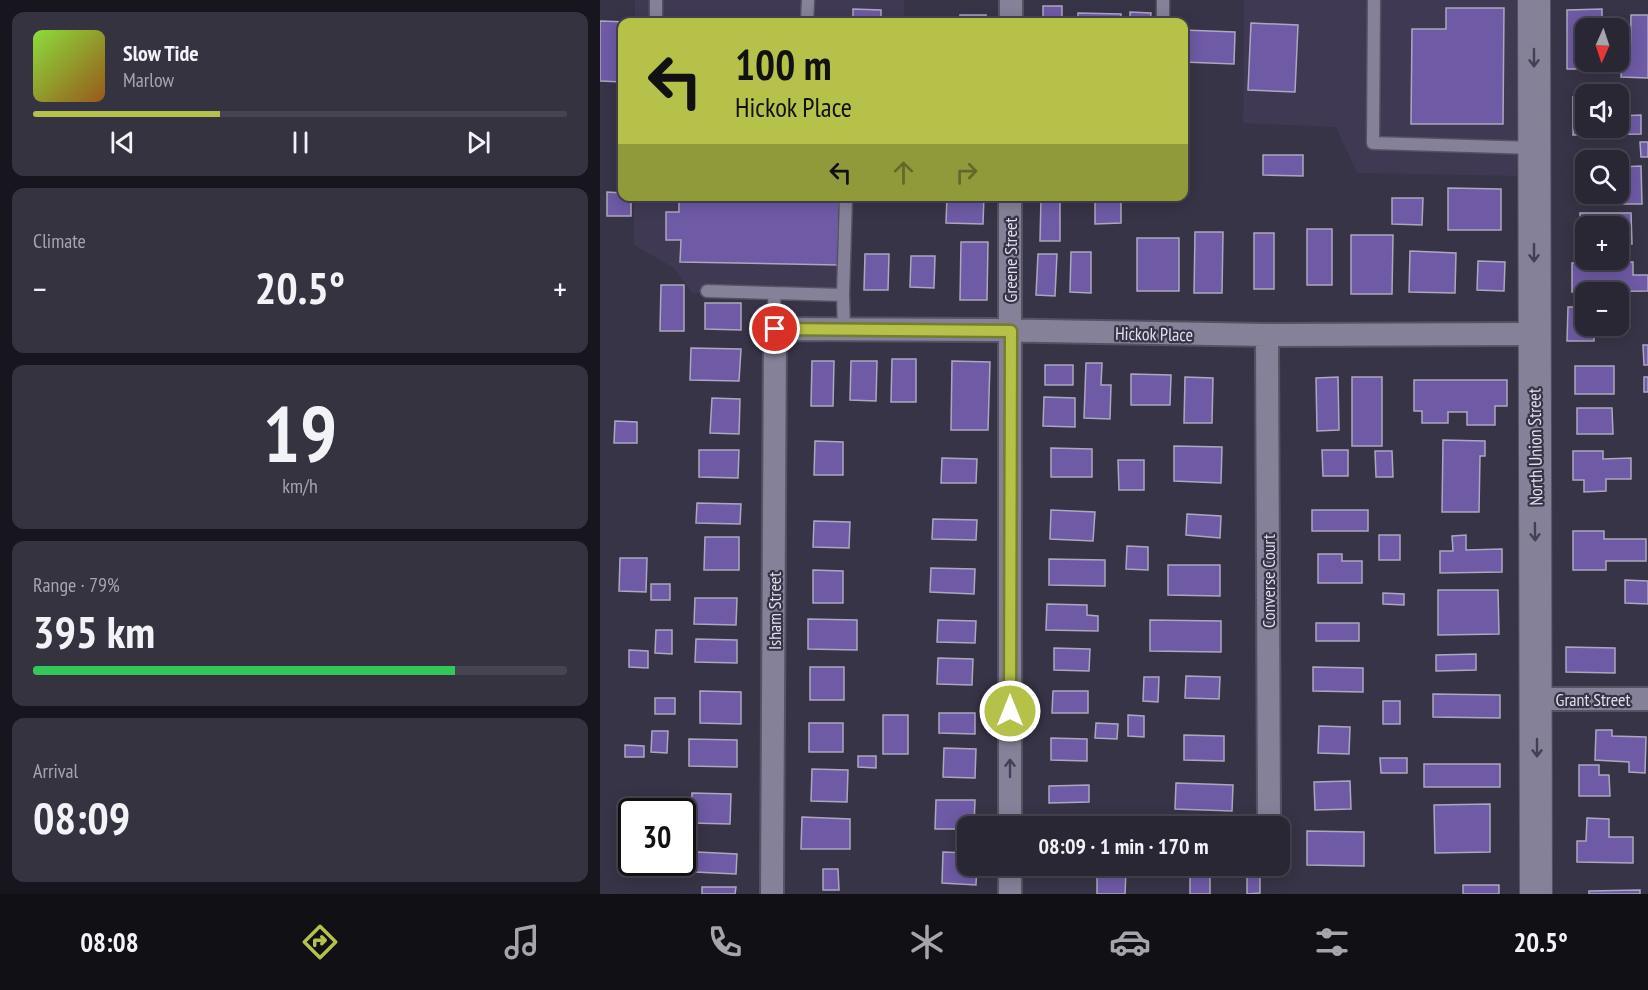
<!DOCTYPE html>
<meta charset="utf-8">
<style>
body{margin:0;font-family:"PT Sans Narrow",sans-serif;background:#363341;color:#f1f3f6;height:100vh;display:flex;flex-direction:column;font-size:22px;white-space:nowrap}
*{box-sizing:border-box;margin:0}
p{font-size:20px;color:#a5a5ad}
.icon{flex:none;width:33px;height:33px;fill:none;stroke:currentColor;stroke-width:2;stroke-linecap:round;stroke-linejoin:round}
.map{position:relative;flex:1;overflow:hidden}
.sheet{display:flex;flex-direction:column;gap:12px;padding:12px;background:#17151d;width:600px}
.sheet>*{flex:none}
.hud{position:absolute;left:18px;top:18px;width:570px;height:183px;border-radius:12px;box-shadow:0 3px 15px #0003,0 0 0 2px #464450;background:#b6c149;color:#111;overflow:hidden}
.needle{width:39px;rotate:183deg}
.tools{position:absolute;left:975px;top:18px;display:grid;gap:12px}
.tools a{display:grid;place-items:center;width:54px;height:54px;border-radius:12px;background:#2a2735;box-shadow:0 3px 15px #0003,0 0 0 2px #464450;font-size:30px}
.speed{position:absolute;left:18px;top:798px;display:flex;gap:12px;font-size:30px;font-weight:700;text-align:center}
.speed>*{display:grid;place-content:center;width:78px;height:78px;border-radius:50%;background:#2a2735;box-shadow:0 3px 15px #0003,0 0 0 2px #464450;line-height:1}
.speed .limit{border:3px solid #111;border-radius:9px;background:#fff;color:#111}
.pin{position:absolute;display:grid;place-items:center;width:51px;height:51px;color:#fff;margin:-26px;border:3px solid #fff;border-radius:50%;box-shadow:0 2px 6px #0007}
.me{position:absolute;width:66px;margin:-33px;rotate:0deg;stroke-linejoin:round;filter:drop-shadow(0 0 4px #0008)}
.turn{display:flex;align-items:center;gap:21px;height:126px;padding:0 18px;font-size:27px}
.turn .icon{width:78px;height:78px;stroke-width:2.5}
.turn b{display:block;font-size:42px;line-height:51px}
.lanes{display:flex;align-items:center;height:57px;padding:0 18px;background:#0003;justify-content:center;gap:30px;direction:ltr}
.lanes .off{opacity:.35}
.big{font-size:45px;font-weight:700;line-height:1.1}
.sheet .tile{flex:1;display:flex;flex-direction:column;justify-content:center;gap:9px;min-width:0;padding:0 21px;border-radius:12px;background:#363341}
.sheet .dial{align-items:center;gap:0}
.dial b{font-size:78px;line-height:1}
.song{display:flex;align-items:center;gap:18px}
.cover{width:72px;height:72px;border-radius:9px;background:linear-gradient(135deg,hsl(90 70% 55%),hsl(30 70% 35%))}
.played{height:6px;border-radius:3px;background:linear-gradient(90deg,#b6c149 35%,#464450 35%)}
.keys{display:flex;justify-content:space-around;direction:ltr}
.heat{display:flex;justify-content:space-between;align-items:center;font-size:33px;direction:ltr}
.charge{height:9px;border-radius:4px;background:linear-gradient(90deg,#34c759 79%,#464450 0)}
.trip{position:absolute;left:357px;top:816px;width:333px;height:60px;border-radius:12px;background:#2a2735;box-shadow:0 3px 15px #0003,0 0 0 2px #464450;font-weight:700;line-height:60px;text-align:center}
.dock{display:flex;height:96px;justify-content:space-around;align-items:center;background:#111015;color:#a5a5ad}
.dock .icon{width:42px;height:42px}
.dock .selected{color:#b6c149}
.dock b{font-size:27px;color:#f1f3f6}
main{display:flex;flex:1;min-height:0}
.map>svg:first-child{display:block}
</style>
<main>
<section class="sheet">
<div class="tile">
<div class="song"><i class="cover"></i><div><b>Slow Tide</b><p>Marlow</p></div></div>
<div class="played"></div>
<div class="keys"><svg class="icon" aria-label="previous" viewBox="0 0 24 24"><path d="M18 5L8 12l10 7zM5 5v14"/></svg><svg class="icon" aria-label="pause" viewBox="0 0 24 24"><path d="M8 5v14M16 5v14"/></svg><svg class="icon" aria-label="next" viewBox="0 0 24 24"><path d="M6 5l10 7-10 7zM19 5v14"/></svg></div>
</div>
<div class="tile"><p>Climate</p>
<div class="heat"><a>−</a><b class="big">20.5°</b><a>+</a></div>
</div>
<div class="tile dial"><b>19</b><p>km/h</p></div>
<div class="tile"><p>Range · 79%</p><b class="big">395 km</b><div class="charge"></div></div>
<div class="tile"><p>Arrival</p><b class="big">08:09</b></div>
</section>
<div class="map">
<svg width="1048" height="894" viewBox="0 0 1048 894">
<rect width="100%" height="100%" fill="#383447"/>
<path fill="#3f3953" d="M35,0h269v22h-269z
M644,0h278v176l-165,-3 -21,-46 -93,-4z
M34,197h218l-2,99 -158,-3 -18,-25 -40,-23z"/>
<path fill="#6e5aa5" stroke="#aca7c0" stroke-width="1.5" d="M443,6h19v16h-19z
M846,8h58l-1,116h-92l1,-95h34z
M253,9l28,1v12h-28z
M1002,9v19h-16v34h16v7h-35v-59z
M530,12l21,1 -1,9h-20z
M478,13l43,1v8h-43z
M360,15h26v7h-26z
M1031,15h17v63l-27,-1 1,-14h8z
M313,18h29v4h-30z
M0,21l29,1h-7v60l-22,-1z
M651,23l47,2 -3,67 -47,-2z
M584,30l51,2 -1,32 -50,-2z
M973,97h13v31h32v-12l23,-1v19l-68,1z
M1040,142h8v15h-7z
M663,155h40v21l-40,-1z
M1041,166l1,38h-54v-10h30v-27z
M974,167h12v19h-12z
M848,188l53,1v41h-53z
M7,192l15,1v3h9v20h-24z
M79,196h160l-1,69 -158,-3 1,-22h-15v-28h13z
M347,196h37l-1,28 -37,-1z
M792,198h31l-1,27 -30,-1z
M441,199l19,1v41h-20z
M521,199v24l-26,1v-24z
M980,213h51l1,31h-14v-18h-32v18h-6z
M707,229h25v56h-25z
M595,232h28l-1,61h-28z
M654,233h20v56h-20z
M751,235h42l-1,59h-41z
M537,238h42v53h-42z
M361,242h27l-1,58h-27z
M810,251l46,2 -1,40 -46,-1z
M471,252h20v41l-21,-1z
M265,254h24l-1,36h-24z
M438,254h19l-2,42 -19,-1z
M311,256h24l-1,32 -24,-1z
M878,261l27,1 -1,29 -27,-1z
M1033,262v13h15v16l-76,1v-29z
M61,285h23v46h-24z
M105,303h36v27l-36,-1z
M968,307h18v19h32v-19h12v19h-36v15h-27z
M1043,345h5v20h-4z
M91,348l50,1 -2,32 -49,-1z
M292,359h24v43h-25z
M212,361h22l-1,45h-22z
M251,361h26l-1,40 -26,-1z
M352,361l38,1 -2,68h-37z
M486,363h16l-1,22h10l-1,34 -26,-1z
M445,365h28v20h-28z
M975,366h39v28h-39z
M531,374l40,1 -1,30h-39z
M585,377l28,1 -1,45h-28z
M738,377l1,53 -22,1 -1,-53z
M752,377h30v69h-30z
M1044,377h4v15h-4z
M814,380h93v26h-12v19h-28v-13h-19v11h-26v-12h-8z
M444,397l31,1v29l-32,-1z
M112,398l28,1 -1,35 -29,-1z
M977,408h35l1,26h-36z
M15,421l22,1v21h-23z
M843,440l42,1v15h-5l-1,56h-37z
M215,441l28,1v33h-29z
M574,446l48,1 -1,36 -47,-2z
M451,448l41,1v28h-41z
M99,450h40l-1,28 -39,-1z
M722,450h26v26h-25z
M775,451h17l1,26h-17z
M973,451h30v8l28,-1v21h-25v12l-22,1v-12h-11z
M342,458l35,1 -1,24h-35z
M518,460h26v30h-25z
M97,503l44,1 -1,20 -44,-1z
M451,510l44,2 -2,29 -43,-2z
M712,510h56v21h-56z
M587,514l34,2 -1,22 -34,-3z
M333,519l44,1 -1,20 -44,-1z
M214,521l36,1 -1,26 -36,-1z
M973,531h31v8h42v22h-40v9h-33z
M779,535h21v25h-21z
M866,535v15l36,-1v23l-62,1v-22h13l-1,-15z
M105,537h34v33h-35z
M527,546l21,1v23l-22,-1z
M718,554h24v7h20v22h-44z
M20,558h27l-1,34 -27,-1z
M449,559l56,1v26l-56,-1z
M568,565h52v31l-52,-1z
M331,568l44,1 -1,25 -44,-2z
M213,570l30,1v32h-30z
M1025,580l23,1v23l-23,-1z
M51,584h19v16h-19z
M838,590h60l1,44 -61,1z
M783,593l21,1v11l-21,-1z
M95,598h42l-1,27 -42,-1z
M447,604l40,1v10l11,1v15l-52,-1z
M208,619l49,1v30l-49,-1z
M338,620l38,1 -1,22 -38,-1z
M550,620l71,1v31l-71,-1z
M716,623h43v18h-43z
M56,630h16v24l-17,-1z
M96,639l41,1v23l-42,-1z
M966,647l49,1v25l-49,-1z
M454,648l36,1 -1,22 -35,-1z
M29,650l19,1v17l-19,-1z
M876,654v16l-40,1v-16z
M338,658l35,1 -1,26 -35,-1z
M210,667h34v33h-34z
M713,667l50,1v24l-50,-1z
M586,676l34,1 -1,22 -34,-1z
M544,677h15l-1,25 -15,-1z
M100,691l41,1v32l-41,-1z
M453,691h35v22h-36z
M833,694l67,1v23l-67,-1z
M55,698h20v16h-20z
M783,701h17v23h-17z
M339,713h36v21l-36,-1z
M283,715h25v39h-25z
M528,715l16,1v21l-16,-1z
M209,723h34v29h-34z
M496,723l22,1 -1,15 -22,-1z
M719,726l31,1 -1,27 -31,-1z
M996,730h16v6l34,1 -1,36 -16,-1v-10l-34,-2z
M52,731h16l-1,22 -16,-1z
M584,735l40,1v25l-40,-1z
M451,738l36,1v22l-36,-1z
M89,739l48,1v27l-48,-1z
M25,745l19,1v11h-19z
M344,748l32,1 -1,29 -32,-1z
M258,756h18v12l-18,-1z
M780,758h27v15h-26z
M824,764h76v23h-76z
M979,765h20v10h10l1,21h-31z
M212,769l36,1 -1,32 -36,-1z
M750,781l1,28 -36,1 -1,-28z
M576,783l57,2 -1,26 -57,-2z
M489,785v17l-40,1v-17z
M92,793l39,1 -1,30 -39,-1z
M336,800h39l-1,26h-6v3h-33z
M890,804v48l-55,1 -1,-48z
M18,806h23v6h-9v23h-14z
M202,817l48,2v30h-49z
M987,818l22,1v18h24v26l-56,-1v-21h9z
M447,820h65v6h-65z
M707,831l57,1v34l-57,-1z
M97,852l40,2 -1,20 -41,-2z
M343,852l25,1v13h9l-1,19 -34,-2z
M223,869h15l1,21h-16z
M497,870l29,1 -1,23h-28z
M590,874h20v20h-20z
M647,874h13v19l-13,1z
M863,885h36v9h-36z
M102,887h34l-1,7h-33z
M1040,890v4h-51v-3z"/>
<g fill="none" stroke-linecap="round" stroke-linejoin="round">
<defs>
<path id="lane" d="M56,0v22
M774,0l-1,143 160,5
M207,22l1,-22
M563,22v-22
M107,291l67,2
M175,329l-1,-36 69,2
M244,329l-1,-34 3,-99"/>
<path id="street" d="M411,22v-22
M667,335l2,491
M937,699h111
M410,826v-630
M172,894l3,-565 218,1 274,5 267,-1
M410,894v-28"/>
<path id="secondary" d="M934,0l2,894"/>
</defs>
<use href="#lane" stroke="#555262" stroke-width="15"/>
<use href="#street" stroke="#555262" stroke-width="26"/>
<use href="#secondary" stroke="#555262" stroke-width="34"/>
<use href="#lane" stroke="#858198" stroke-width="12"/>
<use href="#street" stroke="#858198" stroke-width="22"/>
<use href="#secondary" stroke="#858198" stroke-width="32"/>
</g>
<defs><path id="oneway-shaft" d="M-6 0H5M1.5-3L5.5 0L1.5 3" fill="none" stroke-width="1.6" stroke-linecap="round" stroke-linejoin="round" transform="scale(1.5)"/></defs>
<g stroke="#444053">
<use href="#oneway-shaft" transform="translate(934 58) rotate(90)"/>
<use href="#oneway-shaft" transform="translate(934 253) rotate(90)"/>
<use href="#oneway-shaft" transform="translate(935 532) rotate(89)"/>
<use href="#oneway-shaft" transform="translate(937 748) rotate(90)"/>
<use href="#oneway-shaft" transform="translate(410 768) rotate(-90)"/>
</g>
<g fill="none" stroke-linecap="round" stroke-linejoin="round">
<defs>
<path id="route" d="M175,329l236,2 -1,380"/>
</defs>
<use href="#route" stroke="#767d2f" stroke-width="15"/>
<use href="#route" stroke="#b6c149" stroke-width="10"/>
</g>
<g text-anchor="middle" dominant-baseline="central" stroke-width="4.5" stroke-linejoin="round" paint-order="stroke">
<g font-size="18" fill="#e1dfec" stroke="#383447">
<text transform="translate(410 260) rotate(-90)">Greene Street</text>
<text transform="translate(554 334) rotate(1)">Hickok Place</text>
<text transform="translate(935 447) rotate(-91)">North Union Street</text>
<text transform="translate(668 581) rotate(-90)">Converse Court</text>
<text transform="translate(174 611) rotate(-90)">Isham Street</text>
<text x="993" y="699">Grant Street</text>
</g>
</g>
</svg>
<div class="tools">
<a><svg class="needle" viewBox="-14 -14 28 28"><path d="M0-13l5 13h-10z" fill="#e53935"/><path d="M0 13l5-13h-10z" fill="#a5a5ad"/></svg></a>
<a><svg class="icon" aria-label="sound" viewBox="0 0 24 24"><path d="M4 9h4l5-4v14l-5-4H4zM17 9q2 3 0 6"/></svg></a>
<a><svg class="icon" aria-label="search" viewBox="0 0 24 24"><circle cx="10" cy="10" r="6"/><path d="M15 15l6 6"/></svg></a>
<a>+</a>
<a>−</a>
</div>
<div class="speed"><div class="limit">30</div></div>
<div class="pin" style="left:175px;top:329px;background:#d93025"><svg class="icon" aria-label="arrive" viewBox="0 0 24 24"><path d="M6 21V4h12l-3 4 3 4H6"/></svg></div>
<svg class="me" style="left:410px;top:711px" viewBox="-20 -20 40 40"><circle r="17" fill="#b6c149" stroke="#fff" stroke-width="3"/><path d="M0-11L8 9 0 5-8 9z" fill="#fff"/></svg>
<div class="trip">08:09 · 1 min · 170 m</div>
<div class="hud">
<div class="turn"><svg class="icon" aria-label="left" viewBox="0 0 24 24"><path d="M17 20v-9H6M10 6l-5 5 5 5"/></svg><div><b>100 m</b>Hickok Place</div></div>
<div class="lanes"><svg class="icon" aria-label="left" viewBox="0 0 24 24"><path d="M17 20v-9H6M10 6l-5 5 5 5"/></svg><svg class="icon off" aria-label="ahead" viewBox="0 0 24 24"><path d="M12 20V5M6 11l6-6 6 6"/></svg><svg class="icon off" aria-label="right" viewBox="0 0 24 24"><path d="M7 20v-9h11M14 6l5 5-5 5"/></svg></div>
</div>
</div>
</main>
<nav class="dock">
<b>08:08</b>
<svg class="icon selected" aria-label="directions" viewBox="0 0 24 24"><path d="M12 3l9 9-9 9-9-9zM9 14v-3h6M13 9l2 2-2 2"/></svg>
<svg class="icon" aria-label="music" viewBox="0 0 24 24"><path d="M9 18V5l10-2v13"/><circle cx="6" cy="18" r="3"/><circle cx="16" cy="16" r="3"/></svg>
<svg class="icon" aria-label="phone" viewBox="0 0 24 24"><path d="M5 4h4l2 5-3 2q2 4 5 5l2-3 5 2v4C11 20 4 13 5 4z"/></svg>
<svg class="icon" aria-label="climate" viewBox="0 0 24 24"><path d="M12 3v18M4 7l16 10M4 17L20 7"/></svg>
<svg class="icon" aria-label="car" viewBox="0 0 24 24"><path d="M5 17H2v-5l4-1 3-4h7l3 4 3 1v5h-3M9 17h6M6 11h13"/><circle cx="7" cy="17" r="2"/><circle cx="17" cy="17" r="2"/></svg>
<svg class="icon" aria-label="filters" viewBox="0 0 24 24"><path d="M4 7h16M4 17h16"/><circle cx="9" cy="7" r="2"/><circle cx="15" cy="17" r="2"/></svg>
<b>20.5°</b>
</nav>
